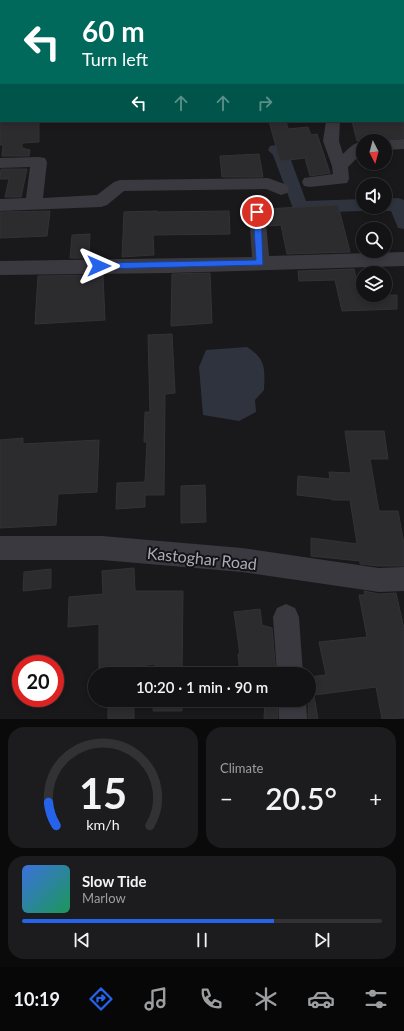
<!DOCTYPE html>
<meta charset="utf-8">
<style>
body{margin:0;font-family:Lato,sans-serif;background:#1c1b1d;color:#f1f3f6;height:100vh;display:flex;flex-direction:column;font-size:15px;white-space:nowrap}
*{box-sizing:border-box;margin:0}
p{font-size:13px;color:#9d9ea0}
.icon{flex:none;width:22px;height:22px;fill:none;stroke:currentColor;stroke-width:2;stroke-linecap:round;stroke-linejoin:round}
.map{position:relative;height:719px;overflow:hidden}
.drawer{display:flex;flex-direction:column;gap:8px;padding:8px;background:#0a0a0b;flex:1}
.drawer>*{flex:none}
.top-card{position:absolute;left:0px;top:0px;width:404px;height:122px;box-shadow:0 2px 6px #0003,0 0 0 1px #323234;background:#00695c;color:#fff;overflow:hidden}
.needle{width:26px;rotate:174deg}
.buttons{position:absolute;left:356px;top:134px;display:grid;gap:8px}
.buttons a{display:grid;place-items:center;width:36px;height:36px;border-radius:50%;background:#131214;box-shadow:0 2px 6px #0003,0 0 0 1px #323234;font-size:20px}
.speed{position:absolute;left:12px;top:655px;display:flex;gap:8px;font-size:20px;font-weight:700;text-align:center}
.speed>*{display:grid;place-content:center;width:52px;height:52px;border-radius:50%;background:#131214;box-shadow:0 2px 6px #0003,0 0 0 1px #323234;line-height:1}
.speed .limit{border:6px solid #d22;background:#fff;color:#111}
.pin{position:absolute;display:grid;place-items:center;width:34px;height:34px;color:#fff;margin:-17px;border:2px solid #fff;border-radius:50%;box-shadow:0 1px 4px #0007}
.me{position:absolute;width:44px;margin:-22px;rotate:90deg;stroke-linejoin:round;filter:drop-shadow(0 0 3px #0008)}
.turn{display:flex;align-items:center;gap:14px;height:84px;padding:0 16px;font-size:18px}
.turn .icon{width:52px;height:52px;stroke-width:2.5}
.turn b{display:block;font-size:28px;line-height:34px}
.lanes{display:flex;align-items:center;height:38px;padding:0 16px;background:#0003;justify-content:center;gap:20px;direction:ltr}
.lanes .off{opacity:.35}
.big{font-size:30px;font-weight:600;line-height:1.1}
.drawer .widget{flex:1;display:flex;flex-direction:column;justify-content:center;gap:6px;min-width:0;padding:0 14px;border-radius:16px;background:#1c1b1d}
.drawer .dial{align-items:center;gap:0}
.dial svg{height:104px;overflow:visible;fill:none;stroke:#323234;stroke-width:7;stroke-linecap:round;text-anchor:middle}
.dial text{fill:#f1f3f6;stroke:none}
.song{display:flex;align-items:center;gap:12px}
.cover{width:48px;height:48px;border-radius:6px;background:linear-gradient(135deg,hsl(220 70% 55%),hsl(150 70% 35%))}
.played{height:4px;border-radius:2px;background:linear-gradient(90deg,#2563eb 70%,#323234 70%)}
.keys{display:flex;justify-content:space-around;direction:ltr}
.heat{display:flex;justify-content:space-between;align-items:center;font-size:22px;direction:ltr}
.drawer .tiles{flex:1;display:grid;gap:8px;grid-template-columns:1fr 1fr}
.widget:last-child{grid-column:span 2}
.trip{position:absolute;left:88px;top:667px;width:228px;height:40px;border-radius:20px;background:#131214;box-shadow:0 2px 6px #0003,0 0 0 1px #323234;font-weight:600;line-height:40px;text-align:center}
.tab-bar{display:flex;height:64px;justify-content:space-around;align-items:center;background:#080708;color:#9d9ea0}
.tab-bar .icon{width:28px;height:28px}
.tab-bar .on{color:#2563eb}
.tab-bar b{font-size:18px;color:#f1f3f6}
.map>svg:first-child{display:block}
</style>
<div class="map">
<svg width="404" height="719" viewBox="0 0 404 719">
<rect width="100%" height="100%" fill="#19181a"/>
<path fill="#2e333e" d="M247,347c19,12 18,22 17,43l-9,10 1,12 -17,9 -36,-6 -4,-48 7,-17z"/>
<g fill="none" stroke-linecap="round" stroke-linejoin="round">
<path fill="#2e333e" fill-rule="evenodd" d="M0,0h16l-15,1 -1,4z
M276,145l10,3 2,4 18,49 57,-2v8h8l-2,2 -6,2 -63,2 -6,-2 -21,-56 -5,-5 2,-4z
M398,198l6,2v29l-6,-1 -7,-17h-6l-8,-4h8v-8z"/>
</g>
<path fill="#2c2b2e" stroke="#333236" d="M0,121h39v21l-17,1v5l8,2 -1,6h-27l1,-11h-3z
M269,121h17l2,8 20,-2 3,8 6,-1 13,39 -20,3 -5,-18 -25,3z
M352,121h52v17l-24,3h-23z
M259,154l4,23h-41l-2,-21z
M1,169h26l-6,28h-16l4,-18h-9z
M338,205l12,47 -63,2 -6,-29 -13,1 -3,-17z
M50,211l-3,25 -47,2v-26z
M157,211v1l72,-1 1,23 -77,1 1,20 -32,2 2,-45z
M90,234l-1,24h-19l2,-23z
M354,269l4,17h5v9h34v14l-55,2 -7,-31 -36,1 -1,-10z
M210,273l2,50 -41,3 1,-52z
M103,275l2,45 -70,4 3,-48z
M172,334l3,59 -10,1 -1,101h-19v12l-29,2 1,-26 28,-1 2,-40h-3l1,-30h5l-2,-77z
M345,431h39l4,28h-18l9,52h19l6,33v22h-25l-19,-2v-3l-49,-5v-18l46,6 -7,-44h-18v-1l-35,-4 1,-19 32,3 -1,-7 22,1z
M23,438v6l76,-4 -2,52 -39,2 -2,31 -56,3v-88z
M205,485l1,37 -25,1v-37z
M134,568l1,23h48l-1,83h-28l1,-10 -56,7v-47l-31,3 1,-30 34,-3 -1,-23z
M51,569v19l-28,3 1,-19z
M364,591l15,3 17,-1 8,35v90l-22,1 -6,-32 -62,8 4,24h-10l1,-42 17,-2 -7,-33 48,-5 -8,-42h6z
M260,609l2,16 10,3 4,46h-36l-2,-20h2l-6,-42z
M108,700h26v19h-26z
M154,700h28v11h-29z
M265,700h12l1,19h-14z"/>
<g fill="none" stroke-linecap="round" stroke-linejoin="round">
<path fill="#3a393f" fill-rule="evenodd" d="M239,0h12l1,1h-12z
M0,29h1l-1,10z
M403,87h1v8h-1z
M326,121h14l-1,20 4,13c7,-7 11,-12 20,-12v10l-15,15 1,12 -2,4 -37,4 -6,-1 -2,-4 2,-4 29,-4 -1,-8 -9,-25z
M404,139v10l-19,1v-9h-4z
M39,157l6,1 2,4 -4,36 54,-3 17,-13 6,-2 148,-2 19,7 2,4 -2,4 -6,2 -15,-6 -142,2 -17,14 -6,2 -101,4v-12l26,-1 4,-31 -30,1v-10z
M257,206l6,2 2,4 4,44 135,-4v14l-235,7 -169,2v-14l252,-4 -3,-45 2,-4z
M0,536h102l140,12 137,20 25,-1v24l-25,1 -137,-20 -140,-12h-102z
M286,604l9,4 4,9 4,57h-26l-4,-57 4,-9z
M278,700h28l1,19h-28z"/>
</g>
<path fill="#2563eb" stroke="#184099" d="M257,209l4,3 2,53 -164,4 -4,-3 4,-3 157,-3 -3,-48z"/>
<g text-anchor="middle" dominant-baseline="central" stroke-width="4" stroke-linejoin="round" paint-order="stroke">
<g font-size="16" fill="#ababba" stroke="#141315">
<text transform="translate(202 558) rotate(6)">Kastoghar Road</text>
</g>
</g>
</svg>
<div class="buttons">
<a><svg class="needle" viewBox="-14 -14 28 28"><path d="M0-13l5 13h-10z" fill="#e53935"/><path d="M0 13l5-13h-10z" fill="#9d9ea0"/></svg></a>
<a><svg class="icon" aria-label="sound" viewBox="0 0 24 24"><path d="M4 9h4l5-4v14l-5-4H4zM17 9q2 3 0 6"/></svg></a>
<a><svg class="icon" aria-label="search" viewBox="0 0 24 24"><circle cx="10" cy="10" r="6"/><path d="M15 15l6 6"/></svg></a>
<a><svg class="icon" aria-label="layers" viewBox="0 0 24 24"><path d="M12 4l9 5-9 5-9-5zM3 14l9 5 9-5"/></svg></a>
</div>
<div class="speed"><div class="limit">20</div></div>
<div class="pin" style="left:257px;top:212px;background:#d93025"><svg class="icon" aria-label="arrive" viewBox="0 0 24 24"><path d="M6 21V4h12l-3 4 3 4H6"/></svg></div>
<svg class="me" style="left:99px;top:266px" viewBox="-20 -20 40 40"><path d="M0-17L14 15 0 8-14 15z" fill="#2563eb" stroke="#fff" stroke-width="4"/></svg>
<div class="trip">10:20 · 1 min · 90 m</div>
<div class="top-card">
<div class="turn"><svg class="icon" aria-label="left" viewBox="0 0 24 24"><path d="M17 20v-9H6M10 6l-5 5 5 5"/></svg><div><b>60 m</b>Turn left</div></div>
<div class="lanes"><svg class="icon" aria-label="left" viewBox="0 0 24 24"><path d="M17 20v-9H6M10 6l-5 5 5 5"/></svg><svg class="icon off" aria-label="ahead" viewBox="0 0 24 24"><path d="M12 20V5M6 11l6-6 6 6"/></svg><svg class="icon off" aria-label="ahead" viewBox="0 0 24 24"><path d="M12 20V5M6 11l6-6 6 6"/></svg><svg class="icon off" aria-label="right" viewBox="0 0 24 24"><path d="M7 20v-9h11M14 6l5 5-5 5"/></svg></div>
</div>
</div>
<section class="drawer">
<div class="tiles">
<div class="widget dial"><svg viewBox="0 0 100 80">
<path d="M14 69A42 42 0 1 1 86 69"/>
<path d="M14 69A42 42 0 0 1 8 51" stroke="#2563eb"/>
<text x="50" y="56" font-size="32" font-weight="700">15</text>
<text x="50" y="72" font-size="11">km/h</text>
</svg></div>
<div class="widget"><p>Climate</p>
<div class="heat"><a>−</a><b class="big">20.5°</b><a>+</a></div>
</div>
<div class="widget">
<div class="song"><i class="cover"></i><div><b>Slow Tide</b><p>Marlow</p></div></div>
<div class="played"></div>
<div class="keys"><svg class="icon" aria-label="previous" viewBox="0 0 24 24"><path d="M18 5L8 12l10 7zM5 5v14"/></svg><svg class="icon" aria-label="pause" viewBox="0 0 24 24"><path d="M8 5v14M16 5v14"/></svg><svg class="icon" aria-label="next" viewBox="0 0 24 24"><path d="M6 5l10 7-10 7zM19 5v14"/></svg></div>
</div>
</div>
</section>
<nav class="tab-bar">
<b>10:19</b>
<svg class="icon on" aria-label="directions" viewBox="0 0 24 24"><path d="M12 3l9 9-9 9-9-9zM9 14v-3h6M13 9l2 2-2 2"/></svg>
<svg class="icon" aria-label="music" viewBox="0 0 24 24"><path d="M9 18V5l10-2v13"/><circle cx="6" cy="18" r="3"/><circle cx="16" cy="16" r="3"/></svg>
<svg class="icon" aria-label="phone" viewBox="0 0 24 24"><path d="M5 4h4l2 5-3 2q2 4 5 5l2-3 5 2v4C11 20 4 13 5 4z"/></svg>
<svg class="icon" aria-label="climate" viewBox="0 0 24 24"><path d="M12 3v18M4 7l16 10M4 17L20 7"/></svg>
<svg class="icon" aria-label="car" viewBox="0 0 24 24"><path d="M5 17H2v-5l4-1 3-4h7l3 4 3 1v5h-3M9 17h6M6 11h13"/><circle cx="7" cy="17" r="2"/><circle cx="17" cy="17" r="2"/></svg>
<svg class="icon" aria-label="filters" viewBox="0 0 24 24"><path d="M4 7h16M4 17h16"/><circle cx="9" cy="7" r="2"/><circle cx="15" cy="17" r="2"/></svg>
</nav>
